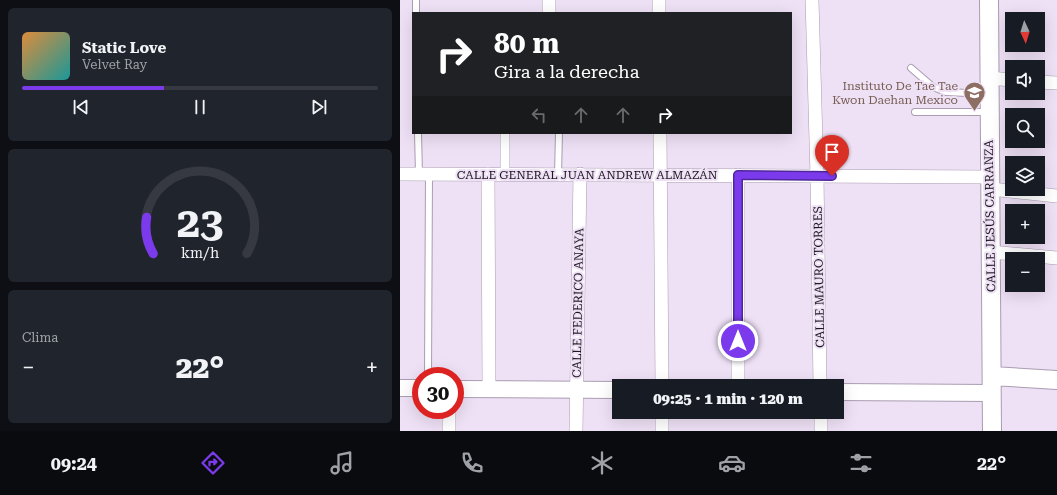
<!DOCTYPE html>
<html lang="es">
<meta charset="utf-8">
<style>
body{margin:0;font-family:"Roboto Serif",serif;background:#20242c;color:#f1f3f6;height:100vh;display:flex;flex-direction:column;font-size:15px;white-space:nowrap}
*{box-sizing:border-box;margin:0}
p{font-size:13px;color:#9ea1a6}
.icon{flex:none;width:22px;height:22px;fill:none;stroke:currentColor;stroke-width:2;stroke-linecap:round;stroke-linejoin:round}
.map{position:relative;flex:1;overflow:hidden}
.side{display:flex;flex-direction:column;gap:8px;padding:8px;background:#0d0f14;width:400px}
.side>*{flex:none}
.guide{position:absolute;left:12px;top:12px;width:380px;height:122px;border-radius:0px;box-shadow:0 4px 16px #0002;background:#202124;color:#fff;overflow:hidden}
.needle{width:26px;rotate:176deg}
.tools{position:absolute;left:605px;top:12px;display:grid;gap:8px}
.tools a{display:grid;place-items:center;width:40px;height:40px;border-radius:0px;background:#171b24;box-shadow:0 4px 16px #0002;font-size:20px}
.speed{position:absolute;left:12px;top:367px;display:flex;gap:8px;font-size:20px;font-weight:700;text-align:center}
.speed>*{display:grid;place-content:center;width:52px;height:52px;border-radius:50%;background:#171b24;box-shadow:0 4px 16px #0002;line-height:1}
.speed .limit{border:6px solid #d22;background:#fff;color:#111}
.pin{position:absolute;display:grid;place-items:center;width:34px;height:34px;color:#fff;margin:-41px -17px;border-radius:50% 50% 50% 0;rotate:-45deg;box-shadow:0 0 4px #0007}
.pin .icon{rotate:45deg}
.me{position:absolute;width:44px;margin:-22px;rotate:0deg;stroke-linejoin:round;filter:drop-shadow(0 0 3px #0008)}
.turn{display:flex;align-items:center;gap:14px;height:84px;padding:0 16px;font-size:18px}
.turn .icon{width:52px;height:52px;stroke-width:2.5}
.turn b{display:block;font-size:28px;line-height:34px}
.lanes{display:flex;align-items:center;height:38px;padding:0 16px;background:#0003;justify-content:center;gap:20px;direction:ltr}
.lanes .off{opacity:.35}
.big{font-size:30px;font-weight:800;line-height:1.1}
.side .widget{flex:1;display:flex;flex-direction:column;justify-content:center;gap:6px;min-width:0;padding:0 14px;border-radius:6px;background:#20242c}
.side .dial{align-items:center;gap:0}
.dial svg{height:104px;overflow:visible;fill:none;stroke:#363941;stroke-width:7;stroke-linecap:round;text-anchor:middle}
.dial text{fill:#f1f3f6;stroke:none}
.song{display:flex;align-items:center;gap:12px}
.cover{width:48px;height:48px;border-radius:6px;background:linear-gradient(135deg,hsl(30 70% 55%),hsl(180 70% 35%))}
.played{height:4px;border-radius:2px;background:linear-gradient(90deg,#7c3aed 40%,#363941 40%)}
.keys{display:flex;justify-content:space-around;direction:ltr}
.heat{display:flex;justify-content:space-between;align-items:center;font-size:22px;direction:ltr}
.trip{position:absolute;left:212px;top:379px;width:232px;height:40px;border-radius:0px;background:#171b24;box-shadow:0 4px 16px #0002;font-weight:800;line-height:40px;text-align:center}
.tab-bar{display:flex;height:64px;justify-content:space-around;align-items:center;background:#090b0e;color:#9ea1a6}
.tab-bar .icon{width:28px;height:28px}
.tab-bar .active{color:#7c3aed}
.tab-bar b{font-size:18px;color:#f1f3f6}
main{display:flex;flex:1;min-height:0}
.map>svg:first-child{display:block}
</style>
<main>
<section class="side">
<div class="widget">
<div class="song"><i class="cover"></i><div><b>Static Love</b><p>Velvet Ray</p></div></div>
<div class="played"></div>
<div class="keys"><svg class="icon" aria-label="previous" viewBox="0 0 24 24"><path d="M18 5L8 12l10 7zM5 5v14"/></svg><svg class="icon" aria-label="pause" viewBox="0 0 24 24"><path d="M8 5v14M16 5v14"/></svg><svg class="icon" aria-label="next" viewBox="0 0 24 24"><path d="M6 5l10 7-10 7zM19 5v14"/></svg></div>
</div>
<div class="widget dial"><svg viewBox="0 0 100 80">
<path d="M14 69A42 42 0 1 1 86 69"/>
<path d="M14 69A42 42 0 0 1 9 41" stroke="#7c3aed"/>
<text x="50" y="56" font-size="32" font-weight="700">23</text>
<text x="50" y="72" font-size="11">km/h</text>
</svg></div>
<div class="widget"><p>Clima</p>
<div class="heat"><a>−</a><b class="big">22°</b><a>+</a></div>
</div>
</section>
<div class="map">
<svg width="657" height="431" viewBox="0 0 657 431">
<rect width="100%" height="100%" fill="#eee0f5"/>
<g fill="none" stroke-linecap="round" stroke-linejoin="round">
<defs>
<path id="service" d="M16,0v13
M511,68l22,19 13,5 42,2
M515,112h73
M18,133l1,41
M158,174l1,-41
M28,376l1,-202"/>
<path id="pedestrian" d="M105,133v41"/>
<path id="minor" d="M149,0v13
M259,0v13
M412,0l5,176 3,210
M589,78l23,2
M638,82l19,1
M260,133l2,253
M0,174l590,3
M88,174l1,215
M338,175v211
M591,189l66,7
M591,252l66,6
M421,412v19
M49,431v-21
M176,431l4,-257
M262,431v-19"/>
<path id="tertiary" d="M0,388h21
M55,389l164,1
M437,392l154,1"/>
<path id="secondary" d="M589,0l3,431
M592,376l65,4"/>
</defs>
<use href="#service" stroke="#aa9db1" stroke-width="8"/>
<use href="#pedestrian" stroke="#aa9db1" stroke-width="10"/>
<use href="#minor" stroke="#aa9db1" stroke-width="14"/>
<use href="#tertiary" stroke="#aa9db1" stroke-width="18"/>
<use href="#secondary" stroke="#aa9db1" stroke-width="20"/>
<use href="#service" stroke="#fff" stroke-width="6"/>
<use href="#pedestrian" stroke="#fff" stroke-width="9"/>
<use href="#minor" stroke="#fff" stroke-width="13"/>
<use href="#tertiary" stroke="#fff" stroke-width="16"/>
<use href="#secondary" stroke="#fff" stroke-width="18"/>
</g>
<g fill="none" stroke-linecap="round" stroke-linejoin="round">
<defs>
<path id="route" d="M338,341v-166l94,1"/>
</defs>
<use href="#route" stroke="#51269a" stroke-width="10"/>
<use href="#route" stroke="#7c3aed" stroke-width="7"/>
</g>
<defs>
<symbol id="school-pin" viewBox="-11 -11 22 30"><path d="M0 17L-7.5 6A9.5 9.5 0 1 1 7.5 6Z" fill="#8d6e63" stroke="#eee0f5"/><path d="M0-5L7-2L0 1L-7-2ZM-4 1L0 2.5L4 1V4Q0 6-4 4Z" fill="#fff"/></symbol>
</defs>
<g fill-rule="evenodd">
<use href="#school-pin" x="562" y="80" width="25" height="34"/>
</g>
<g text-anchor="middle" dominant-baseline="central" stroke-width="4" stroke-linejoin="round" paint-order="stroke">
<g font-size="12" fill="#785e54" stroke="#eee0f5" text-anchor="end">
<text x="558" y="86">Instituto De Tae Tae<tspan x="558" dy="14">Kwon Daehan Mexico</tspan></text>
</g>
<g font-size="12" fill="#1c171f" stroke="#eee0f5">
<text x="187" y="175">CALLE GENERAL JUAN ANDREW ALMAZÁN</text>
<text transform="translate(590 216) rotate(-91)">CALLE JESÚS CARRANZA</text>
<text transform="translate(419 277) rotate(-91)">CALLE MAURO TORRES</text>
<text transform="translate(178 303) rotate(-89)">CALLE FEDERICO ANAYA</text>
</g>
</g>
</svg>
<div class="tools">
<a><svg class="needle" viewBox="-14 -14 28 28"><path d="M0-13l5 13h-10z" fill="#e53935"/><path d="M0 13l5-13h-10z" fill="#9ea1a6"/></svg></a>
<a><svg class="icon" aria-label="sound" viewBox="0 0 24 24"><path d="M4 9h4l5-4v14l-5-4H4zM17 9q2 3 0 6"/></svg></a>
<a><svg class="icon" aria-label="search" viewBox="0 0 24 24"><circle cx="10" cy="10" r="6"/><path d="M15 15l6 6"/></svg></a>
<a><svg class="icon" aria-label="layers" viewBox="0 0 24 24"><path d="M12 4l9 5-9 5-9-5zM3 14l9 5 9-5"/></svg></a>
<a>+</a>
<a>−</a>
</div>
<div class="speed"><div class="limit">30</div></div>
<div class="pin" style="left:432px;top:176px;background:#d93025"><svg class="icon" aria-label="arrive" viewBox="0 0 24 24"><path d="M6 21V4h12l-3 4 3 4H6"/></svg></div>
<svg class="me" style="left:338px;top:341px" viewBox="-20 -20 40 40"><circle r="17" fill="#7c3aed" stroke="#fff" stroke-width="3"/><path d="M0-11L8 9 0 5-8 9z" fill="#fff"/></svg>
<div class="trip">09:25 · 1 min · 120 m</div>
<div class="guide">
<div class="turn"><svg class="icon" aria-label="right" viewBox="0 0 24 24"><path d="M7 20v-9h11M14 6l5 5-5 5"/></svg><div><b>80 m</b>Gira a la derecha</div></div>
<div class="lanes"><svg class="icon off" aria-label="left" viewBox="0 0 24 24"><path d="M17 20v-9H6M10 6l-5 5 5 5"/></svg><svg class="icon off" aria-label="ahead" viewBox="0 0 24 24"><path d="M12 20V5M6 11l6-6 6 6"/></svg><svg class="icon off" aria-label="ahead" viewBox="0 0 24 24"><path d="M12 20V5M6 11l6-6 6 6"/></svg><svg class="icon" aria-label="right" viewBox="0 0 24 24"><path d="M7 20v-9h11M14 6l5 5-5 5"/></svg></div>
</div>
</div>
</main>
<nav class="tab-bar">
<b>09:24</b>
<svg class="icon active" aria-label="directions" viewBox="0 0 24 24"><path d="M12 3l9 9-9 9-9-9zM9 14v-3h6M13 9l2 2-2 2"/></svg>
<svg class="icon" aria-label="music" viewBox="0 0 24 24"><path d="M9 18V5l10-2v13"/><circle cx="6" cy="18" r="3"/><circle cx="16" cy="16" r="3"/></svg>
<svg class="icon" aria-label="phone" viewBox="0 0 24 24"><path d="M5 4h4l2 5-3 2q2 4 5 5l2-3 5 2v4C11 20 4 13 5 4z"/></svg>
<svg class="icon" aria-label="climate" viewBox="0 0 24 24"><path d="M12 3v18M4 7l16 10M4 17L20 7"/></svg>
<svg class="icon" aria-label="car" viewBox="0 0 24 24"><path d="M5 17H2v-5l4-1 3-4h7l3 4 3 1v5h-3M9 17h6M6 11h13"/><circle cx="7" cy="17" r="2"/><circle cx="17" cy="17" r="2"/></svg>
<svg class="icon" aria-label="filters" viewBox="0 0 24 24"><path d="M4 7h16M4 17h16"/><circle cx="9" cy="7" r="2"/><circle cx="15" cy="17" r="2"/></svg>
<b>22°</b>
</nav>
